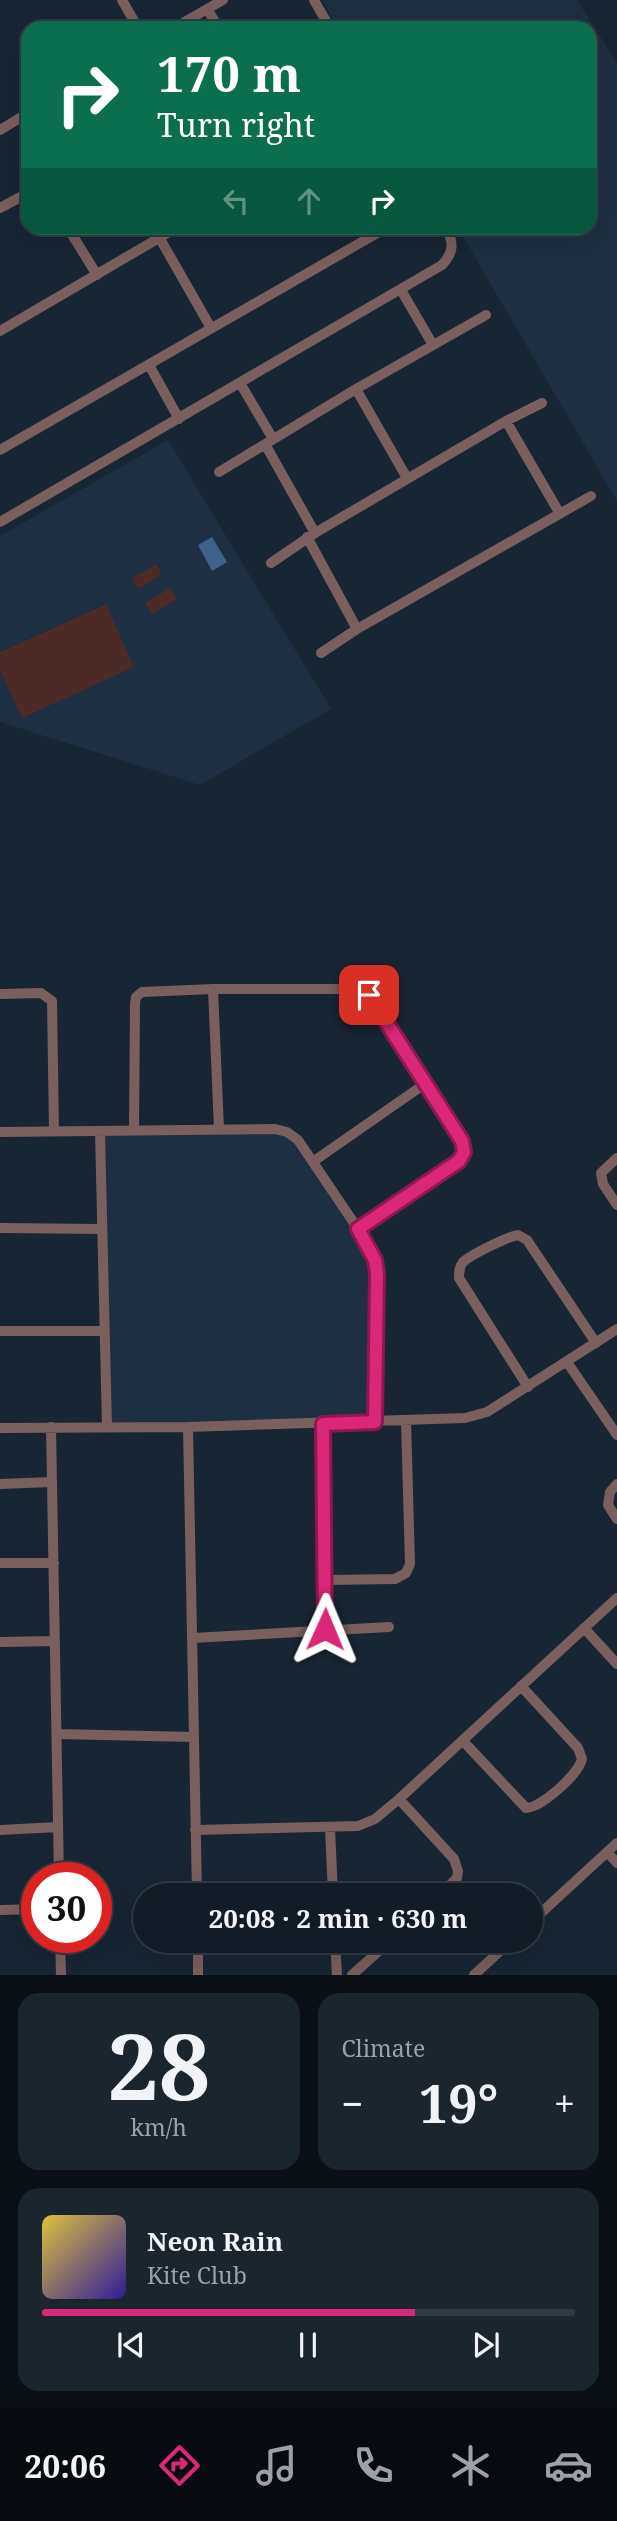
<!DOCTYPE html>
<meta charset="utf-8">
<style>
body{margin:0;font-family:"Noto Serif",serif;background:#1b252e;color:#f1f3f6;height:100vh;display:flex;flex-direction:column;font-size:26px;white-space:nowrap}
*{box-sizing:border-box;margin:0}
p{font-size:23px;color:#9ca1a7}
.icon{flex:none;width:38px;height:38px;fill:none;stroke:currentColor;stroke-width:2;stroke-linecap:round;stroke-linejoin:round}
.map{position:relative;height:1975px;overflow:hidden}
.panel{display:flex;flex-direction:column;gap:18px;padding:18px;background:#0a0f15;flex:1}
.panel>*{flex:none}
.banner{position:absolute;left:21px;top:21px;width:576px;height:214px;border-radius:21px;box-shadow:0 7px 28px #0002,0 0 0 2px #313a43;background:#0b6e4f;color:#fff;overflow:hidden}
.speed{position:absolute;left:21px;top:1862px;display:flex;gap:14px;font-size:35px;font-weight:700;text-align:center}
.speed>*{display:grid;place-content:center;width:91px;height:91px;border-radius:50%;background:#121c26;box-shadow:0 7px 28px #0002,0 0 0 2px #313a43;line-height:1}
.speed .limit{border:10px solid #d22;background:#fff;color:#111}
.pin{position:absolute;display:grid;place-items:center;width:60px;height:60px;color:#fff;margin:-30px;border-radius:14px;box-shadow:0 4px 10px #0006}
.me{position:absolute;width:77px;margin:-38px;rotate:1deg;stroke-linejoin:round;filter:drop-shadow(0 0 5px #0008)}
.turn{display:flex;align-items:center;gap:24px;height:147px;padding:0 21px;font-size:32px}
.turn .icon{width:91px;height:91px;stroke-width:2.5}
.turn b{display:block;font-size:49px;line-height:60px}
.lanes{display:flex;align-items:center;height:66px;padding:0 21px;background:#0003;justify-content:center;gap:35px;direction:ltr}
.lanes .off{opacity:.35}
.big{font-size:52px;font-weight:700;line-height:1.1}
.panel .tile{flex:1;display:flex;flex-direction:column;justify-content:center;gap:10px;min-width:0;padding:0 24px;border-radius:21px;background:#1b252e}
.panel .dial{align-items:center;gap:0}
.dial b{font-size:91px;line-height:1}
.song{display:flex;align-items:center;gap:21px}
.cover{width:84px;height:84px;border-radius:10px;background:linear-gradient(135deg,hsl(50 70% 55%),hsl(250 70% 35%))}
.played{height:7px;border-radius:4px;background:linear-gradient(90deg,#db2777 70%,#313a43 70%)}
.keys{display:flex;justify-content:space-around;direction:ltr}
.heat{display:flex;justify-content:space-between;align-items:center;font-size:38px;direction:ltr}
.panel .tiles{flex:1;display:grid;gap:18px;grid-template-columns:1fr 1fr}
.tile:last-child{grid-column:span 2}
.trip{position:absolute;left:133px;top:1883px;width:410px;height:70px;border-radius:35px;background:#121c26;box-shadow:0 7px 28px #0002,0 0 0 2px #313a43;font-weight:700;line-height:70px;text-align:center}
.menu{display:flex;height:112px;justify-content:space-around;align-items:center;background:#070b0f;color:#9ca1a7}
.menu .icon{width:49px;height:49px}
.menu .active{color:#db2777}
.menu b{font-size:32px;color:#f1f3f6}
.map>svg:first-child{display:block}
</style>
<div class="map">
<svg width="617" height="1975" viewBox="0 0 617 1975">
<rect width="100%" height="100%" fill="#182533"/>
<path fill="#1d2f40" d="M322,0h255l40,62v439l-159,-273h132v-200h-252z
M168,440l163,269 -131,76 -200,-63v-52l22,48 83,-114 -105,48v-116z
M100,1132h187l88,128v162l-268,5z"/>
<path fill="#4b2a28" d="M156,564l6,10 -24,15 -6,-11z
M170,588l7,11 -25,15 -7,-11z
M106,604l28,63 -112,51 -22,-48v-18z"/>
<path fill="#3e638a" d="M212,537l15,25 -15,9 -14,-26z"/>
<g fill="none" stroke-linecap="round" stroke-linejoin="round">
<path stroke="#795f5d" stroke-width="10" d="M122,0l16,28
M314,0l16,28
M207,9l12,19
M174,28l49,-28
M308,28l3,-2
M0,130l28,-17
M0,208l28,-15
M68,228l29,47
M159,237l52,91
M401,290l32,55
M0,331l176,-103
M149,365l30,54
M240,383l33,56
M356,389l51,89
M506,421l54,93
M265,444l50,89
M0,450l386,-222
M219,472l137,-83 130,-74
M0,522l442,-257c12,-13 12,-22 4,-37
M307,537l50,92
M271,563l44,-30 191,-112 36,-18
M321,653l36,-24 234,-133
M213,989l6,140
M0,994l41,-1 11,8 2,130
M134,1130l1,-126 1,-7 6,-5 71,-3h149l7,5 93,147 2,11 -5,9 -101,68
M0,1132l275,-3 12,3 11,8 60,89 17,31 2,13 -2,149
M100,1132l7,295
M617,1158l-16,15 2,11 14,21
M314,1161l112,-78
M0,1228l100,1
M0,1331h104
M567,1362l50,73
M528,1387l-69,-109c0,-6 0,-11 4,-16 9,-8 44,-25 55,-27l9,5 69,103
M323,1424l2,205
M51,1427l8,451
M188,1427l9,468
M0,1428l188,-1 277,-9 22,-6 130,-83
M0,1484l52,-2
M617,1484l-7,8 -2,13 9,14
M0,1563h54
M325,1580l70,-1 11,-6 4,-9 -4,-143
M584,1628l33,36
M193,1638l196,-11
M0,1642l55,-1
M57,1734l137,3
M463,1741l63,67c15,0 53,-34 56,-49l-4,-11 -57,-62
M399,1799l55,60 4,12 -1,7 -17,17
M330,1828l3,67
M0,1830l58,-3
M195,1830l163,-4 17,-7 24,-20 218,-201
M607,1852l10,11
M0,1910l37,-1
M530,1923l87,-80
M60,1937l1,38
M198,1941v34
M335,1941l2,34
M352,1975l38,-34
M474,1975l37,-34"/>
</g>
<g fill="none" stroke-linecap="round" stroke-linejoin="round">
<defs>
<path id="route" d="M325,1629l-2,-205 52,-2 2,-149 -2,-13 -17,-31 101,-68 5,-9 -2,-11 -93,-146"/>
</defs>
<use href="#route" stroke="#8e194d" stroke-width="18"/>
<use href="#route" stroke="#db2777" stroke-width="12"/>
</g>
</svg>
<div class="speed"><div class="limit">30</div></div>
<div class="pin" style="left:369px;top:995px;background:#d93025"><svg class="icon" aria-label="arrive" viewBox="0 0 24 24"><path d="M6 21V4h12l-3 4 3 4H6"/></svg></div>
<svg class="me" style="left:325px;top:1629px" viewBox="-20 -20 40 40"><path d="M0-17L14 15 0 8-14 15z" fill="#db2777" stroke="#fff" stroke-width="4"/></svg>
<div class="trip">20:08 · 2 min · 630 m</div>
<div class="banner">
<div class="turn"><svg class="icon" aria-label="right" viewBox="0 0 24 24"><path d="M7 20v-9h11M14 6l5 5-5 5"/></svg><div><b>170 m</b>Turn right</div></div>
<div class="lanes"><svg class="icon off" aria-label="left" viewBox="0 0 24 24"><path d="M17 20v-9H6M10 6l-5 5 5 5"/></svg><svg class="icon off" aria-label="ahead" viewBox="0 0 24 24"><path d="M12 20V5M6 11l6-6 6 6"/></svg><svg class="icon" aria-label="right" viewBox="0 0 24 24"><path d="M7 20v-9h11M14 6l5 5-5 5"/></svg></div>
</div>
</div>
<section class="panel">
<div class="tiles">
<div class="tile dial"><b>28</b><p>km/h</p></div>
<div class="tile"><p>Climate</p>
<div class="heat"><a>−</a><b class="big">19°</b><a>+</a></div>
</div>
<div class="tile">
<div class="song"><i class="cover"></i><div><b>Neon Rain</b><p>Kite Club</p></div></div>
<div class="played"></div>
<div class="keys"><svg class="icon" aria-label="previous" viewBox="0 0 24 24"><path d="M18 5L8 12l10 7zM5 5v14"/></svg><svg class="icon" aria-label="pause" viewBox="0 0 24 24"><path d="M8 5v14M16 5v14"/></svg><svg class="icon" aria-label="next" viewBox="0 0 24 24"><path d="M6 5l10 7-10 7zM19 5v14"/></svg></div>
</div>
</div>
</section>
<nav class="menu">
<b>20:06</b>
<svg class="icon active" aria-label="directions" viewBox="0 0 24 24"><path d="M12 3l9 9-9 9-9-9zM9 14v-3h6M13 9l2 2-2 2"/></svg>
<svg class="icon" aria-label="music" viewBox="0 0 24 24"><path d="M9 18V5l10-2v13"/><circle cx="6" cy="18" r="3"/><circle cx="16" cy="16" r="3"/></svg>
<svg class="icon" aria-label="phone" viewBox="0 0 24 24"><path d="M5 4h4l2 5-3 2q2 4 5 5l2-3 5 2v4C11 20 4 13 5 4z"/></svg>
<svg class="icon" aria-label="climate" viewBox="0 0 24 24"><path d="M12 3v18M4 7l16 10M4 17L20 7"/></svg>
<svg class="icon" aria-label="car" viewBox="0 0 24 24"><path d="M5 17H2v-5l4-1 3-4h7l3 4 3 1v5h-3M9 17h6M6 11h13"/><circle cx="7" cy="17" r="2"/><circle cx="17" cy="17" r="2"/></svg>
</nav>
